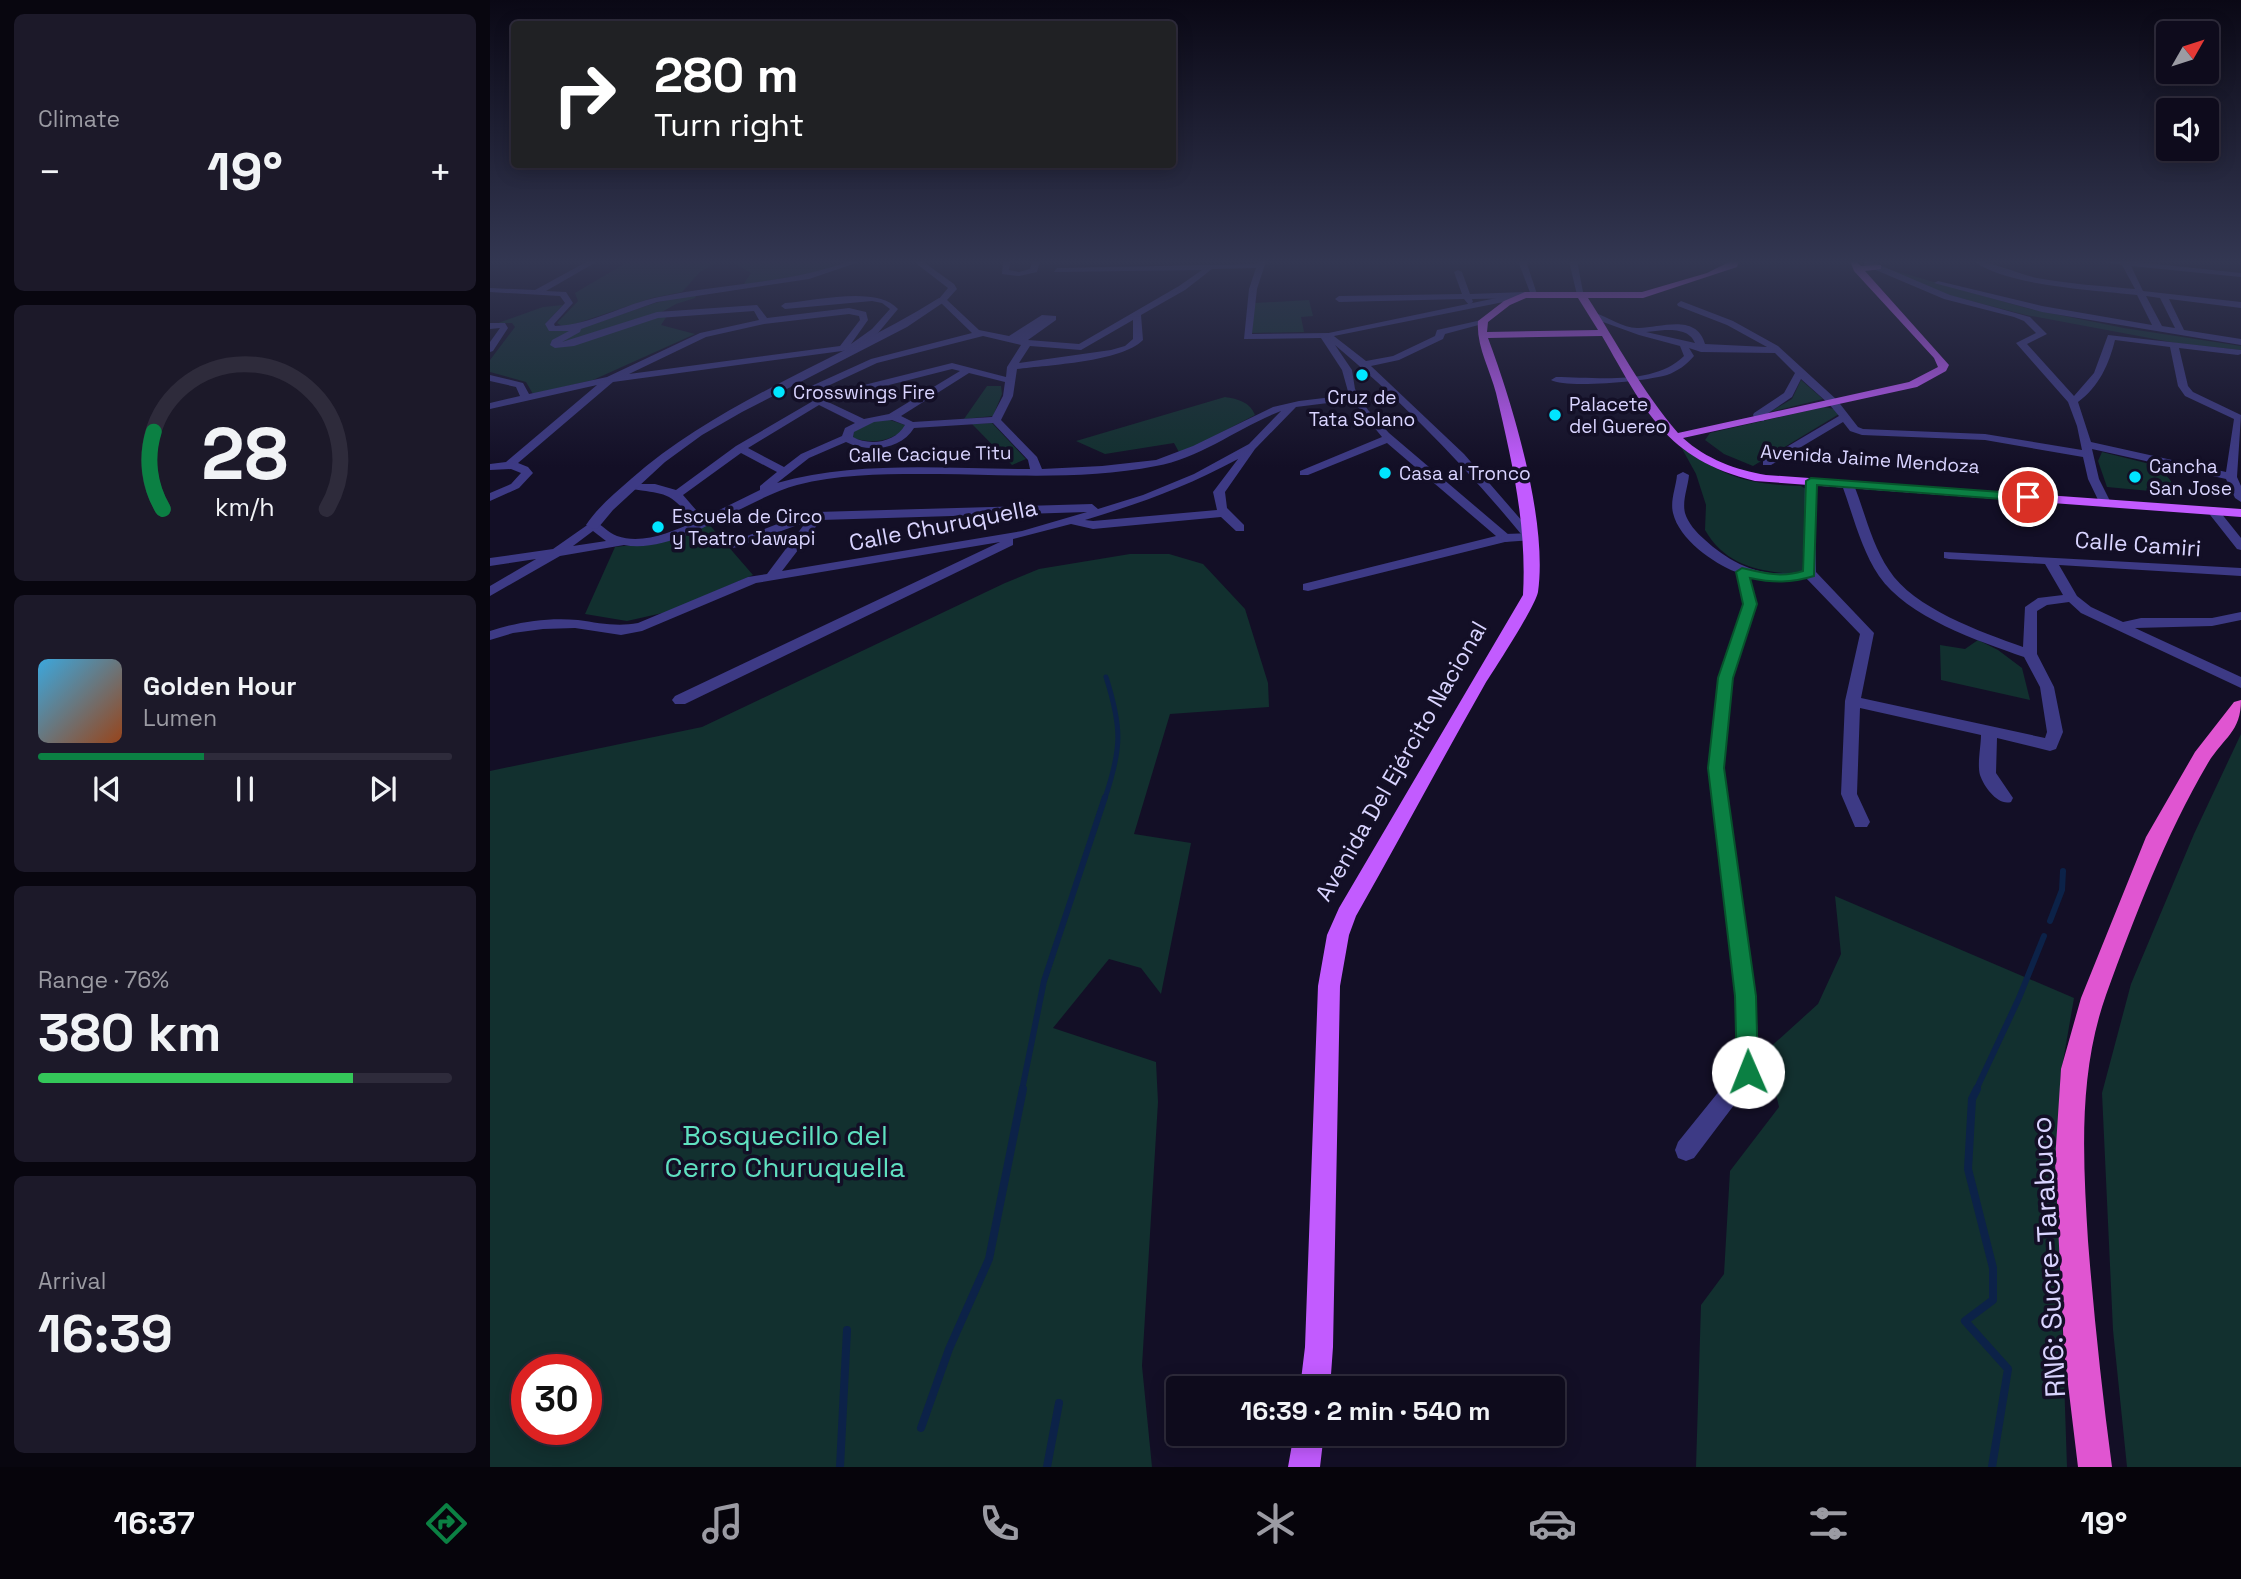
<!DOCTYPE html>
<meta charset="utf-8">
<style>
body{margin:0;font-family:"Space Grotesk",sans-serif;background:#1c1929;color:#f1f3f6;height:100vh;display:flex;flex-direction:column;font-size:26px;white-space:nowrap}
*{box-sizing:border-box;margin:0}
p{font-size:23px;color:#9b9ba3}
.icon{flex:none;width:38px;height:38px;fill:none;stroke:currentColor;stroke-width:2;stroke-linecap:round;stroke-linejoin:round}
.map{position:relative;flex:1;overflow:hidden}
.drawer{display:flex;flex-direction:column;gap:14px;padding:14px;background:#08060f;width:490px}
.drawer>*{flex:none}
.top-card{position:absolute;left:21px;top:21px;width:665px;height:147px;border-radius:7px;box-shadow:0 4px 18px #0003,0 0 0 2px #2e2b3b;background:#202124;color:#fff;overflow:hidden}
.needle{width:46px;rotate:51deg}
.fabs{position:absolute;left:1666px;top:21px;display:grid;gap:14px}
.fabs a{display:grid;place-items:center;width:63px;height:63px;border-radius:7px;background:#0e0b1c;box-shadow:0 4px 18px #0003,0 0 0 2px #2e2b3b;font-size:35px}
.speed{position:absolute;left:21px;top:1354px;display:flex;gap:14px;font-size:35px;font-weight:700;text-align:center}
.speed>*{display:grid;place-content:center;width:91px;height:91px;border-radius:50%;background:#0e0b1c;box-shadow:0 4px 18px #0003,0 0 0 2px #2e2b3b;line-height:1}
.speed .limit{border:10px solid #d22;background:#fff;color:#111}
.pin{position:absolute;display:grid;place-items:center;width:60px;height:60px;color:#fff;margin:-30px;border:4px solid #fff;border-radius:50%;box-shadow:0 2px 7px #0007}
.me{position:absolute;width:77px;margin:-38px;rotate:359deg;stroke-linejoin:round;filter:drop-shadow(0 0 5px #0008)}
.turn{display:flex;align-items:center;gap:24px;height:147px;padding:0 28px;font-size:32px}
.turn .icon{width:91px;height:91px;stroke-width:2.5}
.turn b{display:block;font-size:49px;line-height:60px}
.big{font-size:52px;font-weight:700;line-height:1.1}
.drawer .widget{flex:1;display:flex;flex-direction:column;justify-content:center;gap:10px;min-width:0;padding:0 24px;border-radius:10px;background:#1c1929}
.drawer .dial{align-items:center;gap:0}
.dial svg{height:182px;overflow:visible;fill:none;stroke:#2e2b3b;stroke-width:7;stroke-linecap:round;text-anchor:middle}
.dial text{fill:#f1f3f6;stroke:none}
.song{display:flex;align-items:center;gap:21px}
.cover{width:84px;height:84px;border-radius:10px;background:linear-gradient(135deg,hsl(200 70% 55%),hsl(20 70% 35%))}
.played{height:7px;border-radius:4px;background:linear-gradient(90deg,#0b8043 40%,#2e2b3b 40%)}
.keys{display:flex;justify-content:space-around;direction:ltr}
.heat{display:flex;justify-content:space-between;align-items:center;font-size:38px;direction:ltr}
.charge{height:10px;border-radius:5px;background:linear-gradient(90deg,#34c759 76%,#2e2b3b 0)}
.trip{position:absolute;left:676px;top:1376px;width:399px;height:70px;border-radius:7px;background:#0e0b1c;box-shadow:0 4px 18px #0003,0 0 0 2px #2e2b3b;font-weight:700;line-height:70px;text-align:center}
.tab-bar{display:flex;height:112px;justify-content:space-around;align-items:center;background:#06040b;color:#9b9ba3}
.tab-bar .icon{width:49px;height:49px}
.tab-bar .on{color:#0b8043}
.tab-bar b{font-size:32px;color:#f1f3f6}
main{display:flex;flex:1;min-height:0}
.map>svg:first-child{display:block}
</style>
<main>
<section class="drawer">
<div class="widget"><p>Climate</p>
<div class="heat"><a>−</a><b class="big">19°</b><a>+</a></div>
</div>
<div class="widget dial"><svg viewBox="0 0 100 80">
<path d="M14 69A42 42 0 1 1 86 69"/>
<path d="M14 69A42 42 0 0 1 10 35" stroke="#0b8043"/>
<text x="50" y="56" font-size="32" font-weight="700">28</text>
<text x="50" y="72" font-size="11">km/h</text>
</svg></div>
<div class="widget">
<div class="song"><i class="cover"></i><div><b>Golden Hour</b><p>Lumen</p></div></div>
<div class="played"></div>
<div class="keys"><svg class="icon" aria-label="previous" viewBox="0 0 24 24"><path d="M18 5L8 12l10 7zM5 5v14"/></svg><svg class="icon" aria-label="pause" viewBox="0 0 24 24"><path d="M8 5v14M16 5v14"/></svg><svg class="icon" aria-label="next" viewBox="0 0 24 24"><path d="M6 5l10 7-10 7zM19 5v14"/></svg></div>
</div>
<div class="widget"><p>Range · 76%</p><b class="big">380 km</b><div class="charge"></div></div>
<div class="widget"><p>Arrival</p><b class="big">16:39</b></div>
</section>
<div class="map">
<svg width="1751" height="1467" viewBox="0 0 1751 1467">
<rect width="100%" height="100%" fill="#130f26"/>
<path fill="#12302f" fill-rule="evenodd" d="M139,261h181l29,4 -8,5 -88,15 8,-12 -19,-11h-14l-18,10 -18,20 -30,6 -80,27 -10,1 -5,-3 21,-22 -3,-8z
M1387,266l153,43 94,19 117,18v4l-65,-7 -150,-28 -74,-19z
M208,293l-3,5 -19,6 -16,9 7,3 -6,9 34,9 -102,46 -60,14 -7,-12 -36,-10v-12l25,-33 -3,-4h-14l45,-16 20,-2 -17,18 1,3 34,2 74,-25z
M819,300l4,16 -12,1 3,15 -52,1 2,-30z
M1311,380l22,19 -53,13 22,-13z
M497,386h14l1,8 -9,22 -29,3z
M735,397c13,2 25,5 30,18l-75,39 -6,-11 -69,11 -29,-13z
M1334,407l10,2 5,5 -86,52 -29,-12 -19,-14 5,-7z
M384,421l16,-1 15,5 1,4c-19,13 -31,15 -53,9l1,-8z
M502,423l34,36 -14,6 -40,-41z
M1190,445c45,33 66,39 121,41l5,3 -4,82 -5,3c-38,-2 -72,-9 -92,-44l1,-25 -10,-31z
M1612,452l56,14 24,28 -75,-7 -9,-26z
M217,522l46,53 -86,37 -40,9 -42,-7 30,-67 42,-5z
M640,554h39l34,10 42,45 23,74 1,24 -99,7 -36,120 57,9 -30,151 -20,-26 -32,-9 -56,69 103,34 2,40 -16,264 10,101h-662v-696l212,-44 303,-144 34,-14zM37,1370h59v60h-59z
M1488,640l20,10 24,18 8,32 -89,-20 -1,-35 25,4z
M1751,734v733h-114l-14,-137 -11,-237 29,-109 63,-150z
M1345,896l239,102 -14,81 2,240 5,148h-371l5,-162 23,-31 6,-103 49,-64 -13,-56 52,-47 23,-50z"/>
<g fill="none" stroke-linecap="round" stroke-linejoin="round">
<path stroke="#0c2248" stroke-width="5" d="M615,798c17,-50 17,-71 1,-121"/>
<path stroke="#0c2248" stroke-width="6" d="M1560,921l12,-31 1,-19
M532,1090l22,-109 61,-184
M1486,1090l43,-92 25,-62"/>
<path stroke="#0c2248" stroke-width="8" d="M1487,1089l-5,10 -4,70 25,99v32l-28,21 43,48 -16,98
M431,1428l28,-79 40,-90 34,-170
M350,1467l7,-137
M557,1467l12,-64"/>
<path fill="#3d3a85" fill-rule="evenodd" d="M98,261h10l-52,30 20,1 7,11 -19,21 1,2c37,-1 68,-22 104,-29 64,-14 129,-13 191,-36h12l-53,18 -152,23 -76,27 -1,3 -18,10 95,-30 100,-7 10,13 82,-10 17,4 2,8 -17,24 21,-15 18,-20 -8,-6 -10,-2 -87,8 -4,-3 4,-3c30,-2 92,-18 113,6l-20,24 -21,16 -244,33 -95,81 10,4 5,6 -14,15 -29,13v-8l21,-9 10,-11 -10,-4 -21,1v-6l16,-2 91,-77 -107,24v-6l30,-7 -4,-9 -26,-6v-6l33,8 6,11 78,-17 93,-44 59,-13 -5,-9 -96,7 -84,28 -19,2 -5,-3 2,-5 17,-9h-20l-4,-7 20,-21 -5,-7 -70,-4v-4l45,2zM359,314l10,2 1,4 -20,26 -211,28 77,-37 58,-13z
M423,261h9l32,23 3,5 -10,11 32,30 30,6 33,-21 14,1v4l-28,20 51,4 100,-58 23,-16 -148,2 3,-4 200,-4 1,-3h8l-9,28 -5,45 78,-1 36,28 27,-5 42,-20 2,-6 49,-11v4l-41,11 -2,5 -44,21 -28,6 93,88 72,83 -6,4 -4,-1c-58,-71 -121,-136 -191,-195l17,25 3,19 13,21 21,23 120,102v6l-201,50 -5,-1v-6l193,-48 -109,-93 -79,32h-8v-4l82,-34 -30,-37 -56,7 -41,42 -30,43 2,16 17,17v6h-8l-15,-14 -128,12 -22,-5 -58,15v6l-328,159h-10l-3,-4 3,-4 325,-154 -244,41 -114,48 -21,4 -46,-7 -32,1 -30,4 -23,7v-9c27,-9 59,-14 88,-11 21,3 39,7 60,3l110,-46 19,-3 39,-52 -69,25 -4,1 -6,-4 68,-27 22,-5 275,-8 6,5 45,-14 51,-21 55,-30 32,-33c-42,16 -80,47 -125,55 -71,14 -145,9 -217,8 -47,0 -96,-1 -142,11 -52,14 -120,70 -173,60l-64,11 -70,40v-10l46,-27 -46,7v-8l63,-9 40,-28c9,3 15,12 24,15 25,9 54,-4 77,-14 -26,-34 -31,-27 -68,-34v-4h29l21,6 60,-44 77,-45 -7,-11 1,-2 64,-29 101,-26 -34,-33 10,-12zM766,268l-7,21 -5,50 77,-1 21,32 7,25 -50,6 -26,6 -80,39 -37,14 -54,6 -60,3 -5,-12 -36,-37 12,-24 4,-27c31,-4 104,-7 126,-29l-2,-25 44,-25 27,-21zM643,320v19l-8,7 -14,4 -92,13 11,-17 51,4zM493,336l38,9 -14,22 -1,10 -54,-14 -132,33 -3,-5 60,-28zM462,369l8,2 -71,43 -25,5 -38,-18zM479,373l36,9 -2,14 -11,21 -79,5 -12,-6zM329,405l36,18 -10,5 -3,8 -41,18 -17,13 -36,-19zM402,420l13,5c-10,18 -36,21 -52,12l1,-5 20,-10zM503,423l35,37 2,9c-84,0 -170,-9 -253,14l32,-25 37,-16c22,11 55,8 68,-14zM251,453l36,19 -17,14v4l-57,28 -20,-23zM748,459l-25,33 4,18 -124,11 -8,-1c56,-17 101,-33 153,-61zM597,512l-65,19 -240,40 39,-51zM103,531l13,10 -33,5z
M513,261h8l-2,9 10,2 11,-3 2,-8h8l-3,11 -18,4 -17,-2z
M1028,261h8l12,36 -7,-2z
M1079,261h8l7,36 -7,-2z
M1374,261h6l80,34 80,22 17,17 -20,10 47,52 20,-23 14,-38 133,15v4l-3,1 -59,-7 9,38 5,6 48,23 -4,62 4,9v16l-6,-4 -9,-19 -134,-30 7,30 12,24 -6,4 -4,-1 -13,-27 -5,-22 -98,-17 -123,-5 -12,-4 -7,-9 -72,43h-8v-4l76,-45 -10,-12 -28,-25 -9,18 -28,19v5h-8l-3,-6 1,-2 30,-20 11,-20 -20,-20 -74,-1 -12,-4 5,8c-8,9 -16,15 -27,19 -19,6 -101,14 -116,5l5,-3c39,0 98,9 128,-21l-4,-10 -41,-11 -47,-17v-4l3,-1c13,4 28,15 42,15 21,1 59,-16 68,16l62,3 -40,-22 -49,-19 -1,-2 4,-3 52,20 45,25 59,54 21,27 5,2 122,5 97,16 -5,-24 -9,-24 -52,-59 20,-10 -12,-12 -10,-4 -70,-18 -80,-34zM1175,330c13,0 25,1 30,13l-49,-11zM1625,340l55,7 8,39 7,10 49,23 -8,53 -135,-30 -13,-40c21,-15 31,-38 37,-62z
M1484,261c17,0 44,13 63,17 32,6 65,8 98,11l-13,-24 -22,-4h28l113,12v4l-110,-11 12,25 98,11v6l-72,-9 15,31 57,9v6l-199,-33 -108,-29 4,-2 104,25 110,19 -15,-30c-41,-5 -132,-9 -163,-34zM1656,296l14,2 15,30 -13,-2z
M968,270l4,2 8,22 55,-2 4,3 -4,3 -53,1 1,3 -4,3 -5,-6 -125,3 -4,-3 4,-3 123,-2 -8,-22z
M0,323h15l3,5 -15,23 -3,1v-10l10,-14 -10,1z
M1193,472l6,3c-1,12 -7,26 -4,38 3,10 11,19 19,26 28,26 61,41 99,32l2,-90 10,-2 1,93 58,61 -13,65 184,40 2,-6 -7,-45 -16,-30c-46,-16 -117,-40 -145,-81 -18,-27 -26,-61 -37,-91l2,-2 4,-1 6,3c11,28 18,60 35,85 24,38 92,62 134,77l2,-40 13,-9 25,-3 -18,-31 -96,-5 -5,-1v-6l297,16v8l-182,-11 18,31 14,11 32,15 18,-4h71l29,-6v8l-29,6 -77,2 106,49v11l-160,-75 -12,-11 -22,3 -10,6v43l17,33 9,45 -7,17 -6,2 -53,-13 -1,35 17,25 -2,4c-13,4 -27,-15 -31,-27 -3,-11 1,-29 1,-40l-121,-27 -3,86 13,28 -3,5h-12l-14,-33 4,-93 15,-67 -54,-56 -28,4 -28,-5 7,27 -24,74 -9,89 32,229 3,76 -65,86 -8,3 -8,-3 -3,-8 3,-8 59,-73 -1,-73 -28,-229 11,-89 24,-74 -7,-32c-23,-9 -57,-33 -63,-59 -3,-12 3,-26 4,-38z
M1723,507l4,1 24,30v12l-4,-1 -30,-38z"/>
<path fill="#3d3a85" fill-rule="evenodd" d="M1035,292l3,1v4l-204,41 -5,-3z
M449,298l8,2 -40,27 -165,85 -40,23 -37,27 -52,48 -15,18 -5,1 -7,-4c12,-18 29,-32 45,-46 90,-79 207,-118 308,-181z
M1040,533l7,4 -2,3 -30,2 -7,-4 7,-4z"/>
<path fill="#c25bff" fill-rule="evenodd" d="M1241,261h8l-2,6 -94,31h-55c29,45 54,93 90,135l231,-51 29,-15 -4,-9 -80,-87 -4,-10h6l5,5 20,-1v4l-16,2 84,94 -3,6 -29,16 -234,51c23,21 53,32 83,37l475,34v8l-486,-36c-90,-22 -110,-71 -153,-145l-114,2c25,67 60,183 50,254 -3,15 -42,75 -53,92 -44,77 -85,155 -129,232l-7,19 -9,51 -7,361 -3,41h-30l5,-41 13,-361 9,-51 12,-27 184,-313c4,-70 -11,-134 -27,-202 -6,-24 -20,-47 -18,-72l26,-20 21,-9h117l65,-19zM1036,298h52l20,32 -111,2 1,-10 22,-17z
M804,1433h30l-4,34h-32z"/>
<path fill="#e055d1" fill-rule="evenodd" d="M1751,700c0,32 -17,37 -33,63 -43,73 -73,153 -102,232 -28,79 -23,163 -18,246 6,76 14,151 24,226h-34l-14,-116 -9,-190 6,-92 20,-71 65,-161 49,-85 39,-50z"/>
</g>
<linearGradient id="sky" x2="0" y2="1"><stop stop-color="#0a0815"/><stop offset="0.56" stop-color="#333752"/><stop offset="1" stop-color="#333752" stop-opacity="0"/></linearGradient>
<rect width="1751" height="467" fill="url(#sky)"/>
<path fill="#0b8043" stroke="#07532c" stroke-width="2" d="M1321,478l217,16 6,3 -6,4 -211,-16 -3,91c-23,7 -41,7 -64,2l7,26 -24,74 -9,90 32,228 2,76 -3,7 -7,3 -8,-3 -3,-7 -2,-76 -27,-228 10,-90 25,-74 -7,-32 6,-4c21,5 40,10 61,3l3,-90z"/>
<g fill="#00e5ff" stroke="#130f26" stroke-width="2.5">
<circle cx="872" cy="375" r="7"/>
<circle cx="289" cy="392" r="7"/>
<circle cx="1065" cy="415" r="7"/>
<circle cx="895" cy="473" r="7"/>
<circle cx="1645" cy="477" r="7"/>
<circle cx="168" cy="527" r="7"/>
</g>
<g text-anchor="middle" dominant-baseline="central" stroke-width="7" stroke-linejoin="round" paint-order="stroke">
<g font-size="19" fill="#d9d4ff" stroke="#130f26" text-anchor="start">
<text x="303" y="392">Crosswings Fire</text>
<text x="872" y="397" text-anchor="middle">Cruz de<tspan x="872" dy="22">Tata Solano</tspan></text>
<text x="1079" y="404">Palacete<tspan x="1079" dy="22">del Guereo</tspan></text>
<text x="1659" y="466">Cancha<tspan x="1659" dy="22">San Jose</tspan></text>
<text x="909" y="473">Casa al Tronco</text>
<text x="182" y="516">Escuela de Circo<tspan x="182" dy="22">y Teatro Jawapi</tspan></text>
</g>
<g font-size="19" fill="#d9d4ff" stroke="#130f26">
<text transform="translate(440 454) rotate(-1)">Calle Cacique Titu</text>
<text transform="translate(1380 459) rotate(4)">Avenida Jaime Mendoza</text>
</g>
<g font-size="23" fill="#d9d4ff" stroke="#130f26">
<text transform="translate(453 525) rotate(-11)">Calle Churuquella</text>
<text transform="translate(1648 544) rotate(4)">Calle Camiri</text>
<text transform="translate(911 761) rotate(-60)">Avenida Del Ejército Nacional</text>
</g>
<g font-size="28" fill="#5fe0c0" stroke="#130f26">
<text x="295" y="1135">Bosquecillo del<tspan x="295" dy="32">Cerro Churuquella</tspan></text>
</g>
<g font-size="28" fill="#d9d4ff" stroke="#130f26">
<text transform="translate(1558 1257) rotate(-93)">RN6: Sucre-Tarabuco</text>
</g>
</g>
</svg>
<div class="fabs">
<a><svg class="needle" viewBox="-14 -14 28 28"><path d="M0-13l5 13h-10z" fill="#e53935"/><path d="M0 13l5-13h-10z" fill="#9b9ba3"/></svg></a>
<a><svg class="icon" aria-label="sound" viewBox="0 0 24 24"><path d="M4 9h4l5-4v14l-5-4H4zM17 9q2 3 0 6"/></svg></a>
</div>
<div class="speed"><div class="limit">30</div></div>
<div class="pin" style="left:1538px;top:497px;background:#d93025"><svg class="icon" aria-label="arrive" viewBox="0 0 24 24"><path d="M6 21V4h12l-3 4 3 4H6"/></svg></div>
<svg class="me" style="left:1258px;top:1072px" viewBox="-20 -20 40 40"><circle r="19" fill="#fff"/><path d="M0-13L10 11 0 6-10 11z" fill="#0b8043"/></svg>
<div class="trip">16:39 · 2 min · 540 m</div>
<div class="top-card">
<div class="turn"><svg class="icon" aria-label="right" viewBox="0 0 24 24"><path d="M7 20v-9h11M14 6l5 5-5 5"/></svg><div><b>280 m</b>Turn right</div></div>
</div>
</div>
</main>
<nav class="tab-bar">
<b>16:37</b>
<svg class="icon on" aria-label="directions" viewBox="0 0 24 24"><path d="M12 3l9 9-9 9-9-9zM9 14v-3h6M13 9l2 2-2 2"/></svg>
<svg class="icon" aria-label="music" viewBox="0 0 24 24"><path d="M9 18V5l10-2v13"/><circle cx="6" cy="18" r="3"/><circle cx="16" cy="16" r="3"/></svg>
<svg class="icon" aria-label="phone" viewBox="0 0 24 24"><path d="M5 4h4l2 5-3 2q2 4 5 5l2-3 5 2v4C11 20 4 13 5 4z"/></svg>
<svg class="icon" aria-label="climate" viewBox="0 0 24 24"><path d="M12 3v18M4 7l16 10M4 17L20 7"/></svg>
<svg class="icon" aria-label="car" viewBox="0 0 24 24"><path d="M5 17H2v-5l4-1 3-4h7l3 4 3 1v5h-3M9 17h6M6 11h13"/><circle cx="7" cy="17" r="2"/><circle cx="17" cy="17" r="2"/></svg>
<svg class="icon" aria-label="filters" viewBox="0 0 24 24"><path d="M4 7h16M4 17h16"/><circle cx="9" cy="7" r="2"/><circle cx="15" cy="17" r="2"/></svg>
<b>19°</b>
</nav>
